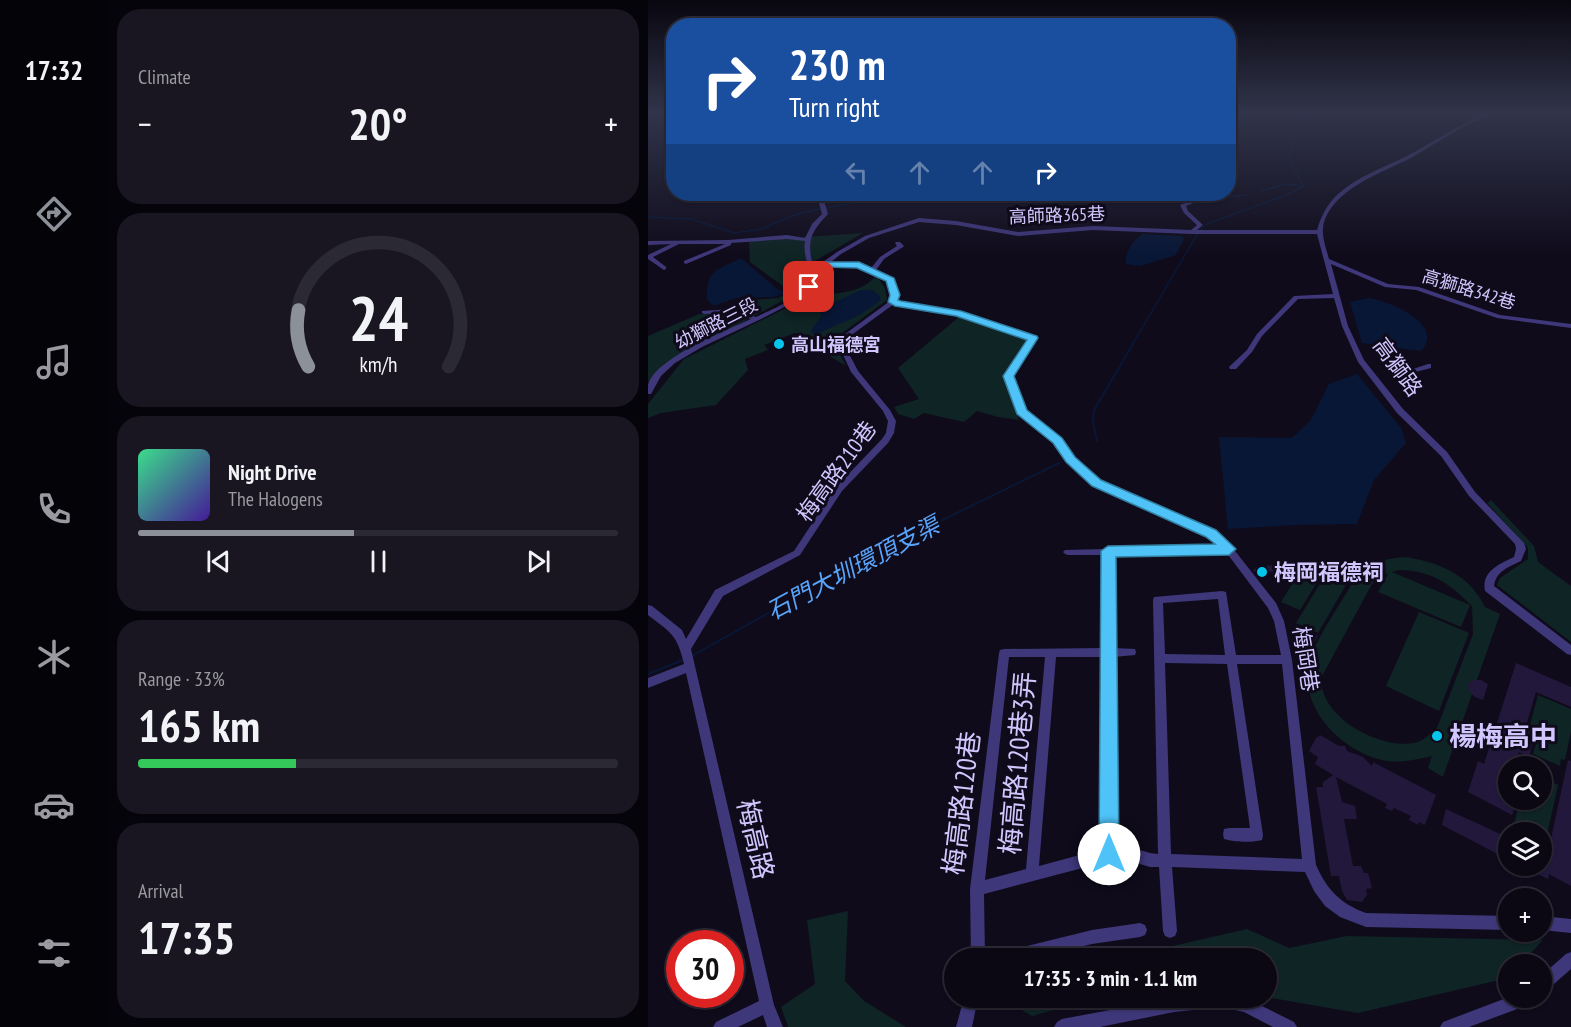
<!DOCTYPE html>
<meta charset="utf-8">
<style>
body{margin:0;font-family:"PT Sans Narrow","Noto Sans TC",sans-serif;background:#191622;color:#f1f3f6;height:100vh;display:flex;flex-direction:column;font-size:22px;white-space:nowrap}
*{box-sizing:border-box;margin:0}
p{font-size:20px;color:#9a9aa0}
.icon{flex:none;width:33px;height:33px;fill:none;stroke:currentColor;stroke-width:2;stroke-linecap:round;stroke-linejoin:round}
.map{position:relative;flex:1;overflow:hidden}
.side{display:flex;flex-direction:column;gap:9px;padding:9px;background:#06040b;width:540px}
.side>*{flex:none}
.banner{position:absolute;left:18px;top:18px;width:570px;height:183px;border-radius:24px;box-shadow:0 2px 4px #0004,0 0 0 2px #2b2934;background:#1a4fa0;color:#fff;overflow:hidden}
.buttons{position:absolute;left:850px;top:756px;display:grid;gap:12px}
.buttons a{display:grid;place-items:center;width:54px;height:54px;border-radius:50%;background:#0b0814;box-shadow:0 2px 4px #0004,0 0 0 2px #2b2934;font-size:30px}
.speed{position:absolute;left:18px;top:930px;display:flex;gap:12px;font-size:30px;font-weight:700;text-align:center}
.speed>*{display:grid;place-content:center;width:78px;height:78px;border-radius:50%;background:#0b0814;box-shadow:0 2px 4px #0004,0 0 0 2px #2b2934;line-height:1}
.speed .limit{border:9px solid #d22;background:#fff;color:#111}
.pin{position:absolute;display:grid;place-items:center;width:51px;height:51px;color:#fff;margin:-26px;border-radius:12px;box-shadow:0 3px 9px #0006}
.me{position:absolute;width:66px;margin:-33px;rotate:0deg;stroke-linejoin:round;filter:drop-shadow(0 0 4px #0008)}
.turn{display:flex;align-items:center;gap:21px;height:126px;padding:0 24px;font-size:27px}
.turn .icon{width:78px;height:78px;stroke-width:2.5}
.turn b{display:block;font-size:42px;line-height:51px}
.lanes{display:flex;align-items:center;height:57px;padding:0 24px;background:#0003;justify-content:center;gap:30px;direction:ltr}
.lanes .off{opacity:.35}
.big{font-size:45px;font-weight:800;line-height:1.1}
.side .tile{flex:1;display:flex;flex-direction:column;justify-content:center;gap:9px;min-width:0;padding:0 21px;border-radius:24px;background:#191622}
.side .dial{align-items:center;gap:0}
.dial svg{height:156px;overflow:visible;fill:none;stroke:#2b2934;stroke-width:7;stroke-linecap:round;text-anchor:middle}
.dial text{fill:#f1f3f6;stroke:none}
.song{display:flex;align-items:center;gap:18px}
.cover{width:72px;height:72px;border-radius:9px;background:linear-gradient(135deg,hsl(150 70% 55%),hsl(260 70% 35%))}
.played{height:6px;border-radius:3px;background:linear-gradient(90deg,#8c9099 45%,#2b2934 45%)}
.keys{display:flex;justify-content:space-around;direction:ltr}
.heat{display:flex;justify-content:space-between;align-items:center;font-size:33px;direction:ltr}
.charge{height:9px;border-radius:4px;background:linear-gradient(90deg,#34c759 33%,#2b2934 0)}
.trip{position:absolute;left:296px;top:948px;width:333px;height:60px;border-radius:30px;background:#0b0814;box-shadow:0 2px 4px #0004,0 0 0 2px #2b2934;font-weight:800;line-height:60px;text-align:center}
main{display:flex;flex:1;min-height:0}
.dock{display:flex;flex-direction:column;width:108px;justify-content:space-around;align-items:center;background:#040308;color:#9a9aa0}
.dock .icon{width:42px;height:42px}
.dock .current{color:#8c9099}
.dock b{font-size:27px;color:#f1f3f6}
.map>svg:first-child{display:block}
</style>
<main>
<nav class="dock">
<b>17:32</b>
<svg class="icon current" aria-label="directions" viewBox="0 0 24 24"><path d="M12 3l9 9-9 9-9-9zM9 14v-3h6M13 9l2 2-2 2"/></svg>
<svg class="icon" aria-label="music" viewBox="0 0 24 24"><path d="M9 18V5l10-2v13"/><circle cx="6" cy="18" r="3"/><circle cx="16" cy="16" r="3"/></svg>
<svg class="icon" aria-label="phone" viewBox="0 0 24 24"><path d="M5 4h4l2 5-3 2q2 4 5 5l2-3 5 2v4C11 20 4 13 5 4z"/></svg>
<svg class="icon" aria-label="climate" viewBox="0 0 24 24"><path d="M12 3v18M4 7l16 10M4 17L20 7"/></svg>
<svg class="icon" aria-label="car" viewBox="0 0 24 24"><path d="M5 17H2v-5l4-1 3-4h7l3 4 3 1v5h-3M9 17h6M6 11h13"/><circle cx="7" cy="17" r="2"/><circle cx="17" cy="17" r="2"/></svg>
<svg class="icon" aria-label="filters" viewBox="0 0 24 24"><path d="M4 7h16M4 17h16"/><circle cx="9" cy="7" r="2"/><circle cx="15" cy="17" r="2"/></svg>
</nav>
<section class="side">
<div class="tile"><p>Climate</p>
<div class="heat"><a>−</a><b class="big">20°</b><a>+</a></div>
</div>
<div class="tile dial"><svg viewBox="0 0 100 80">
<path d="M14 69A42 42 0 1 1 86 69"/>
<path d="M14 69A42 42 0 0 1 9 40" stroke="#8c9099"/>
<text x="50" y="56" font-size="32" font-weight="700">24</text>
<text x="50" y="72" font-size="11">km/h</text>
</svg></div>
<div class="tile">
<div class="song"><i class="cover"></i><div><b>Night Drive</b><p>The Halogens</p></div></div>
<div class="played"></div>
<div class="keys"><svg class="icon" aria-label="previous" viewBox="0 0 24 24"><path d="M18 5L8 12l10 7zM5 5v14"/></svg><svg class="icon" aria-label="pause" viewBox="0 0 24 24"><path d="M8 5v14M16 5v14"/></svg><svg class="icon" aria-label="next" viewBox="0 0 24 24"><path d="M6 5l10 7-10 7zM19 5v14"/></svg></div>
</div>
<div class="tile"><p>Range · 33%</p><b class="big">165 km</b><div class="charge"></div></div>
<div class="tile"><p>Arrival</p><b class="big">17:35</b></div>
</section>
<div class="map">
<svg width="923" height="1027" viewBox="0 0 923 1027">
<rect width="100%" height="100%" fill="#0f0b1b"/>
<path fill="#0f2425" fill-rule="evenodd" d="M215,233l-48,28 -11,1 1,24 -17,12 -124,66 -16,18v-46l51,-22h23l19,-5 -4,-8 41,-3 13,-6 -41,-30 -1,-21z
M228,275l9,13 2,12 -54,40 13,26 -30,-18 -8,-13 -13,-2 -31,12 4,5 -23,9 3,11 -32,35 -55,8 -13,5v-14l36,-45 110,-55 19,-12c19,4 51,1 63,-17z
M311,317l67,23 -23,37 16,43 -21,-3 -21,-6 -13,11 -40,-9 -10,6 -16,-5 -4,-7 25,-8 -21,-31z
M843,500l43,46 4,16 33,24v56l-74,-57 3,-7 28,-19v-11l-41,-45z
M758,557c34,6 63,17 79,50l15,7 -57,163 -15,-9 4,-12c-14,3 -30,7 -45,5 -37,-6 -78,-42 -79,-80 -1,-6 -2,-13 0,-18 10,-28 37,-66 52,-93 16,-9 28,-12 46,-13zM751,570c32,0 51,14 73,36l1,28 -36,94c-7,6 -13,13 -23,15 -36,6 -94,-26 -93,-65l51,-94 12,-10h4l-10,18 83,35 9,-22 -78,-33z
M654,568l19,8 -21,34 -19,-8z
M681,569l21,9 -32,55 -22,-10z
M771,612l50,21 -30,78 -53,-25z
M890,695l33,14v23l-6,28 -4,-1 -1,7 -27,-12 4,-14 -10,-4z
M894,777l16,8 -13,59 -3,-2v-10h-30l8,-32h22z
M200,911l-3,70 19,20 42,26h-118l-7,-20 34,-23 -8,-64z
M599,929l42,19 58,-12 196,4 -22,24h-12l-1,14 -150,35 -92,-16v-39h-146z
M370,998h79l-65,18 -24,-14z"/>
<path fill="#091736" d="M495,234l39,2 2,3 -8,16 -36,11 -14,-2c-2,-10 8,-26 17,-30z
M93,258l35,30 7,4v2l-9,3 -38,1 -22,8 -7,-6c-2,-31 11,-30 34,-42z
M213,290h11l7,5 2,5 -21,15 -46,20 -3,-4 10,-15 -1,-4 -22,-8 10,-8 7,-1 10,8h8z
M721,298c20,3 77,26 52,53l-59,-8 -12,-41z
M709,374l44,54 5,15 -32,37 -17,44 -62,1 -67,4 -9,-92 73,1 19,-18 18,-36z"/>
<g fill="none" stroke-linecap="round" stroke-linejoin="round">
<path stroke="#091736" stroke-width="1.5" d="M613,191l25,-7 16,2
M373,194l23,6 60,-6
M564,194l15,3 22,-2
M0,217l43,2 43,14 27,-4 39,-16 47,-9 30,-10
M552,230l7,-6 82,-30 14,-8 -14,-28 13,-40 -1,-4 -5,-3
M484,345l66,-112"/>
<path stroke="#091736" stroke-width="2" d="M449,441l-4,-19 1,-12 39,-66
M42,657l185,-104 184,-90
M0,674l37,-15"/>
</g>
<path fill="#22183c" d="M627,565l2,6 -8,1 -7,7 -9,-9 4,-3z
M653,626l17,10 -8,14h-10l-2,-5z
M868,663l55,24v20l-35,-15 -13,44 10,5 -4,16 -10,-5 -4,14h-6v34h8l-5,15 -44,-23 10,-31 6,3z
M825,680h8l7,4 -5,16 -8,-3 -6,-6 -1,-7z
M672,735l19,11h6l2,5 16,6 9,9 1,-4 63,33 -11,30 -6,-3 -1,3 -9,-5 2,-4 -17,-8 -2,3 -7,-3 2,-4 -51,-27 6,25 13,4 2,13h-13l9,47h8l3,7h4l4,15 -6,1 1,6 -5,7 -15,-2 -5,-9 -3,-15h-8l-15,-89h7v-5l10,-7 -18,-11 3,-7 -9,-6 7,-13z
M920,760l3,1v125l-22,-12 -1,5 -27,-13h21v-12l5,3z
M798,809l63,29v22l-67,-35z"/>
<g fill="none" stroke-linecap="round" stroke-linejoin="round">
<path fill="#3e3779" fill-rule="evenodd" d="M843,111h5c-10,6 -22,10 -33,16 -18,10 -35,21 -52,31 -28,14 -73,29 -86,61 -5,14 0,25 4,40l59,25 31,3 81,28 71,9v4l-74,-10 -81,-28 -31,-3 -54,-23 17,62 16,34 39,49 44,43 28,40 49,51 2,6 -5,12c-12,6 -25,10 -27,25l77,59v10l-4,-1 -82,-63c-4,-19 14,-27 29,-34l2,-8 -1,-5 -46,-48 -28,-40 -44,-43 -39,-51 -16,-36 -8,-28 -36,1 -36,37 -10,16 -16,17h-6l-1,-2 18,-17 10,-16 37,-38 39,-2 -16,-60h-125l-99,-4 -75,6 -62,-11 -37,-3 -50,16 -28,16 -10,8 18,2 22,4 9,-11 17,-11 -2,-3 1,-1h4l4,4 -1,1 -19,12 -8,11c17,5 22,14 20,31l83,16 56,20 1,1 -24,38 13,35 36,27 12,20 15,14 30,18 96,41 18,16 44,56 8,18 8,39 24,205c11,25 25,39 50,48l143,3v14l-143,-3 -26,-10 -15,-11 -11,-15 -9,-19 -133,-5 5,64 -2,5 -5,2 -5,-2 -2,-5 -4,-64h-9l-20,-6h-21l-125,33 1,64h-14l-1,-69 29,-236 1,-3 4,-1 99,-1v-93h-35l-3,-1 -2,-2 2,-2 154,-4 -11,-11 -96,-41 -30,-18 -15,-14 -12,-20 -36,-28 -15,-38 25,-37 -54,-19 -81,-16 -48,35 -2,5 14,27 32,39 6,11 -2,12 -6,10 -46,48 -42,64 -77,41 -32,53 83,356 9,22h-16l-4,-12 -25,12h-25l3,-5 43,-21 -73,-328 -38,15v-10l36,-14c-7,-30 -13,-31 -36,-49v-10l4,1 30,24 4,9 29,-49 79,-39 42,-64 46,-48 4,-6 2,-12 -5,-10 -32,-39 -13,-28 3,-7 49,-36c0,-4 2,-10 0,-14 -6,-19 -46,-21 -64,-21l-11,9v6l-4,7 -13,12 -39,20 -57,27 -27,16 -14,13 -10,18h-3c0,-3 0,-6 0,-9 7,-27 79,-55 103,-66l-19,-6 -28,1 -2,-1v-2l30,-2 24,8c17,-8 54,-22 53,-43 -1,-11 -6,-21 -4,-33l-18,-2 -56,4v2l-45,19 -2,-1v-2l41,-17h-46l-26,13 13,10v2l-2,1 -16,-11v-4l23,-11 -23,1v-4l80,-1 59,-5 18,3 7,-14 10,-10 -5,-18 4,-2h6l-4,3 5,17c-16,17 -21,25 -16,48h11l14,-10 28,-16 54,-18 37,3 62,11 75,-6 98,4 6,-5 -13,-12 -4,-8 20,-8 4,-3h6l-6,5 -18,7 2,5 15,14 -6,5h120c4,-14 10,-25 20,-35 19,-18 46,-27 68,-38 29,-15 56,-34 86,-46zM578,552l42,56 6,13 7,34h-45l-10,-63 -4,-1 -68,6 -1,3 5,254 -8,-1 -20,-6h-15l-1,-190 21,-2 1,-3 -1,-3 -21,-1 -1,-93zM570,599l7,56 -60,-1 -2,-51zM361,657h36l-19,212 -41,11zM408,657h47l-1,192 -63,17zM517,663l62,1 23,164h-21l-5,1 -1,5 1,5c10,3 28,4 38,1l1,-5 -26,-171h45l20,195 -131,-5z
M780,364h3v4l-23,6 -4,-2z
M894,916l29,3v14l-29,-3z
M492,923l5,2 2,5 -2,5 -5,2 -48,7 -58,14h-34l2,-5 5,-2 85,-21z
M923,952v17l-24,21 -5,2v-17l24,-21z
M861,997l26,1 -2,5 -64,24h-29l3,-5z
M316,998h14l-6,29h-16z
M526,998h72l48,24 3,5h-24l-29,-15 -22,-5 -48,5 -74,15h-46l3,-5 5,-3z"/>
</g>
<linearGradient id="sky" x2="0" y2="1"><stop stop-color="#08060f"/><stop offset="0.44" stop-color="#31344a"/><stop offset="1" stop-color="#31344a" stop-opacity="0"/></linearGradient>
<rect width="923" height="255" fill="url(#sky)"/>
<path fill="#4fc3f7" stroke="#337fa1" stroke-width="1.5" d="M174,262h37l35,16 6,17 -2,5 3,1 60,10 76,25 1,2 -24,38 13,34 35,28 13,19 26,23 115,50 20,19 -7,6 -113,2 3,297 -3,7 -7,3 -7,-3 -3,-7 2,-303 7,-5 107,-2 -9,-7 -114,-51 -26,-24 -13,-19 -36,-29 -14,-38 24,-36 -71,-24 -61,-10 -7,-4 2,-7 -4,-14 -29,-13 -30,-1 -12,9 -3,13h-7l1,-14z"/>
<g fill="#06c5eb" stroke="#0f0b1b" stroke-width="2">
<circle cx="131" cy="344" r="6"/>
<circle cx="614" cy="572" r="6"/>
<circle cx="789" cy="736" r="6"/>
</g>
<g text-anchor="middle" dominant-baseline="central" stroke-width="6" stroke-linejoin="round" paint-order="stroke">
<g font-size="18" fill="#d1c7fe" stroke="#0f0b1b">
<text transform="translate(409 215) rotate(-2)">高師路365巷</text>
<text transform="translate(821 289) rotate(17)">高獅路342巷</text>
<text transform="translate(68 323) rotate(-27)">幼獅路三段</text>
</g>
<g font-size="18" font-weight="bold" fill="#d1c7fe" stroke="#0f0b1b" text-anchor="start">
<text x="143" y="344">高山福德宮</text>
</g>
<g font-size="22" fill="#d1c7fe" stroke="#0f0b1b">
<text transform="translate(750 367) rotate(54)">高獅路</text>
<text transform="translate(188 471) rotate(-54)">梅高路210巷</text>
<text transform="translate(658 659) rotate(81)">梅岡巷</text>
</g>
<g font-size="22" font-weight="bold" fill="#d1c7fe" stroke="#0f0b1b" text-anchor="start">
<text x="626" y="572">梅岡福德祠</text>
</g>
<g font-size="24" font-style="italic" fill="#58a4fb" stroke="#0f0b1b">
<text transform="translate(205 568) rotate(-28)">石門大圳環頂支渠</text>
</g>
<g font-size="27" font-weight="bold" fill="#d1c7fe" stroke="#0f0b1b" text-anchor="start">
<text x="801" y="736">楊梅高中</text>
</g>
<g font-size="27" fill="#d1c7fe" stroke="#0f0b1b">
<text transform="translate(369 763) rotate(-85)">梅高路120巷3弄</text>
<text transform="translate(313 803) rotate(-83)">梅高路120巷</text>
<text transform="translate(108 839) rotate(77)">梅高路</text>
</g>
</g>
</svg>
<div class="buttons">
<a><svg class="icon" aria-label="search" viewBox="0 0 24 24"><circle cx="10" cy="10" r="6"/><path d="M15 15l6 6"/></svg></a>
<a><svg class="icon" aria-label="layers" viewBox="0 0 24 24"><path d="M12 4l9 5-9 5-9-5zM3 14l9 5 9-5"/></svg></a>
<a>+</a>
<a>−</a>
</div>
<div class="speed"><div class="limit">30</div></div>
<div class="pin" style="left:161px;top:287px;background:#d93025"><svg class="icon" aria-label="arrive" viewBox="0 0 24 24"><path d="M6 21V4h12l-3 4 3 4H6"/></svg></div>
<svg class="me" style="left:461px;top:854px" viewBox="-20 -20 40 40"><circle r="19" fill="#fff"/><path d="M0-13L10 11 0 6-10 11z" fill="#4fc3f7"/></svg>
<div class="trip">17:35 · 3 min · 1.1 km</div>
<div class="banner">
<div class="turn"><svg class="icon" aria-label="right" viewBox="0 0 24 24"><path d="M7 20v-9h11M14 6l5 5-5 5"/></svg><div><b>230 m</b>Turn right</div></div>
<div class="lanes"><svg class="icon off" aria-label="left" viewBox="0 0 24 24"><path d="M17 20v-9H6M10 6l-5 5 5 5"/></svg><svg class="icon off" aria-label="ahead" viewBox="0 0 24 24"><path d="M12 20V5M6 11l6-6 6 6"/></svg><svg class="icon off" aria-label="ahead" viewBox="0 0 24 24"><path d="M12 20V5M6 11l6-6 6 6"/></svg><svg class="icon" aria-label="right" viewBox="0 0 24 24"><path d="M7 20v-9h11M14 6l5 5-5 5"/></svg></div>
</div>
</div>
</main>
